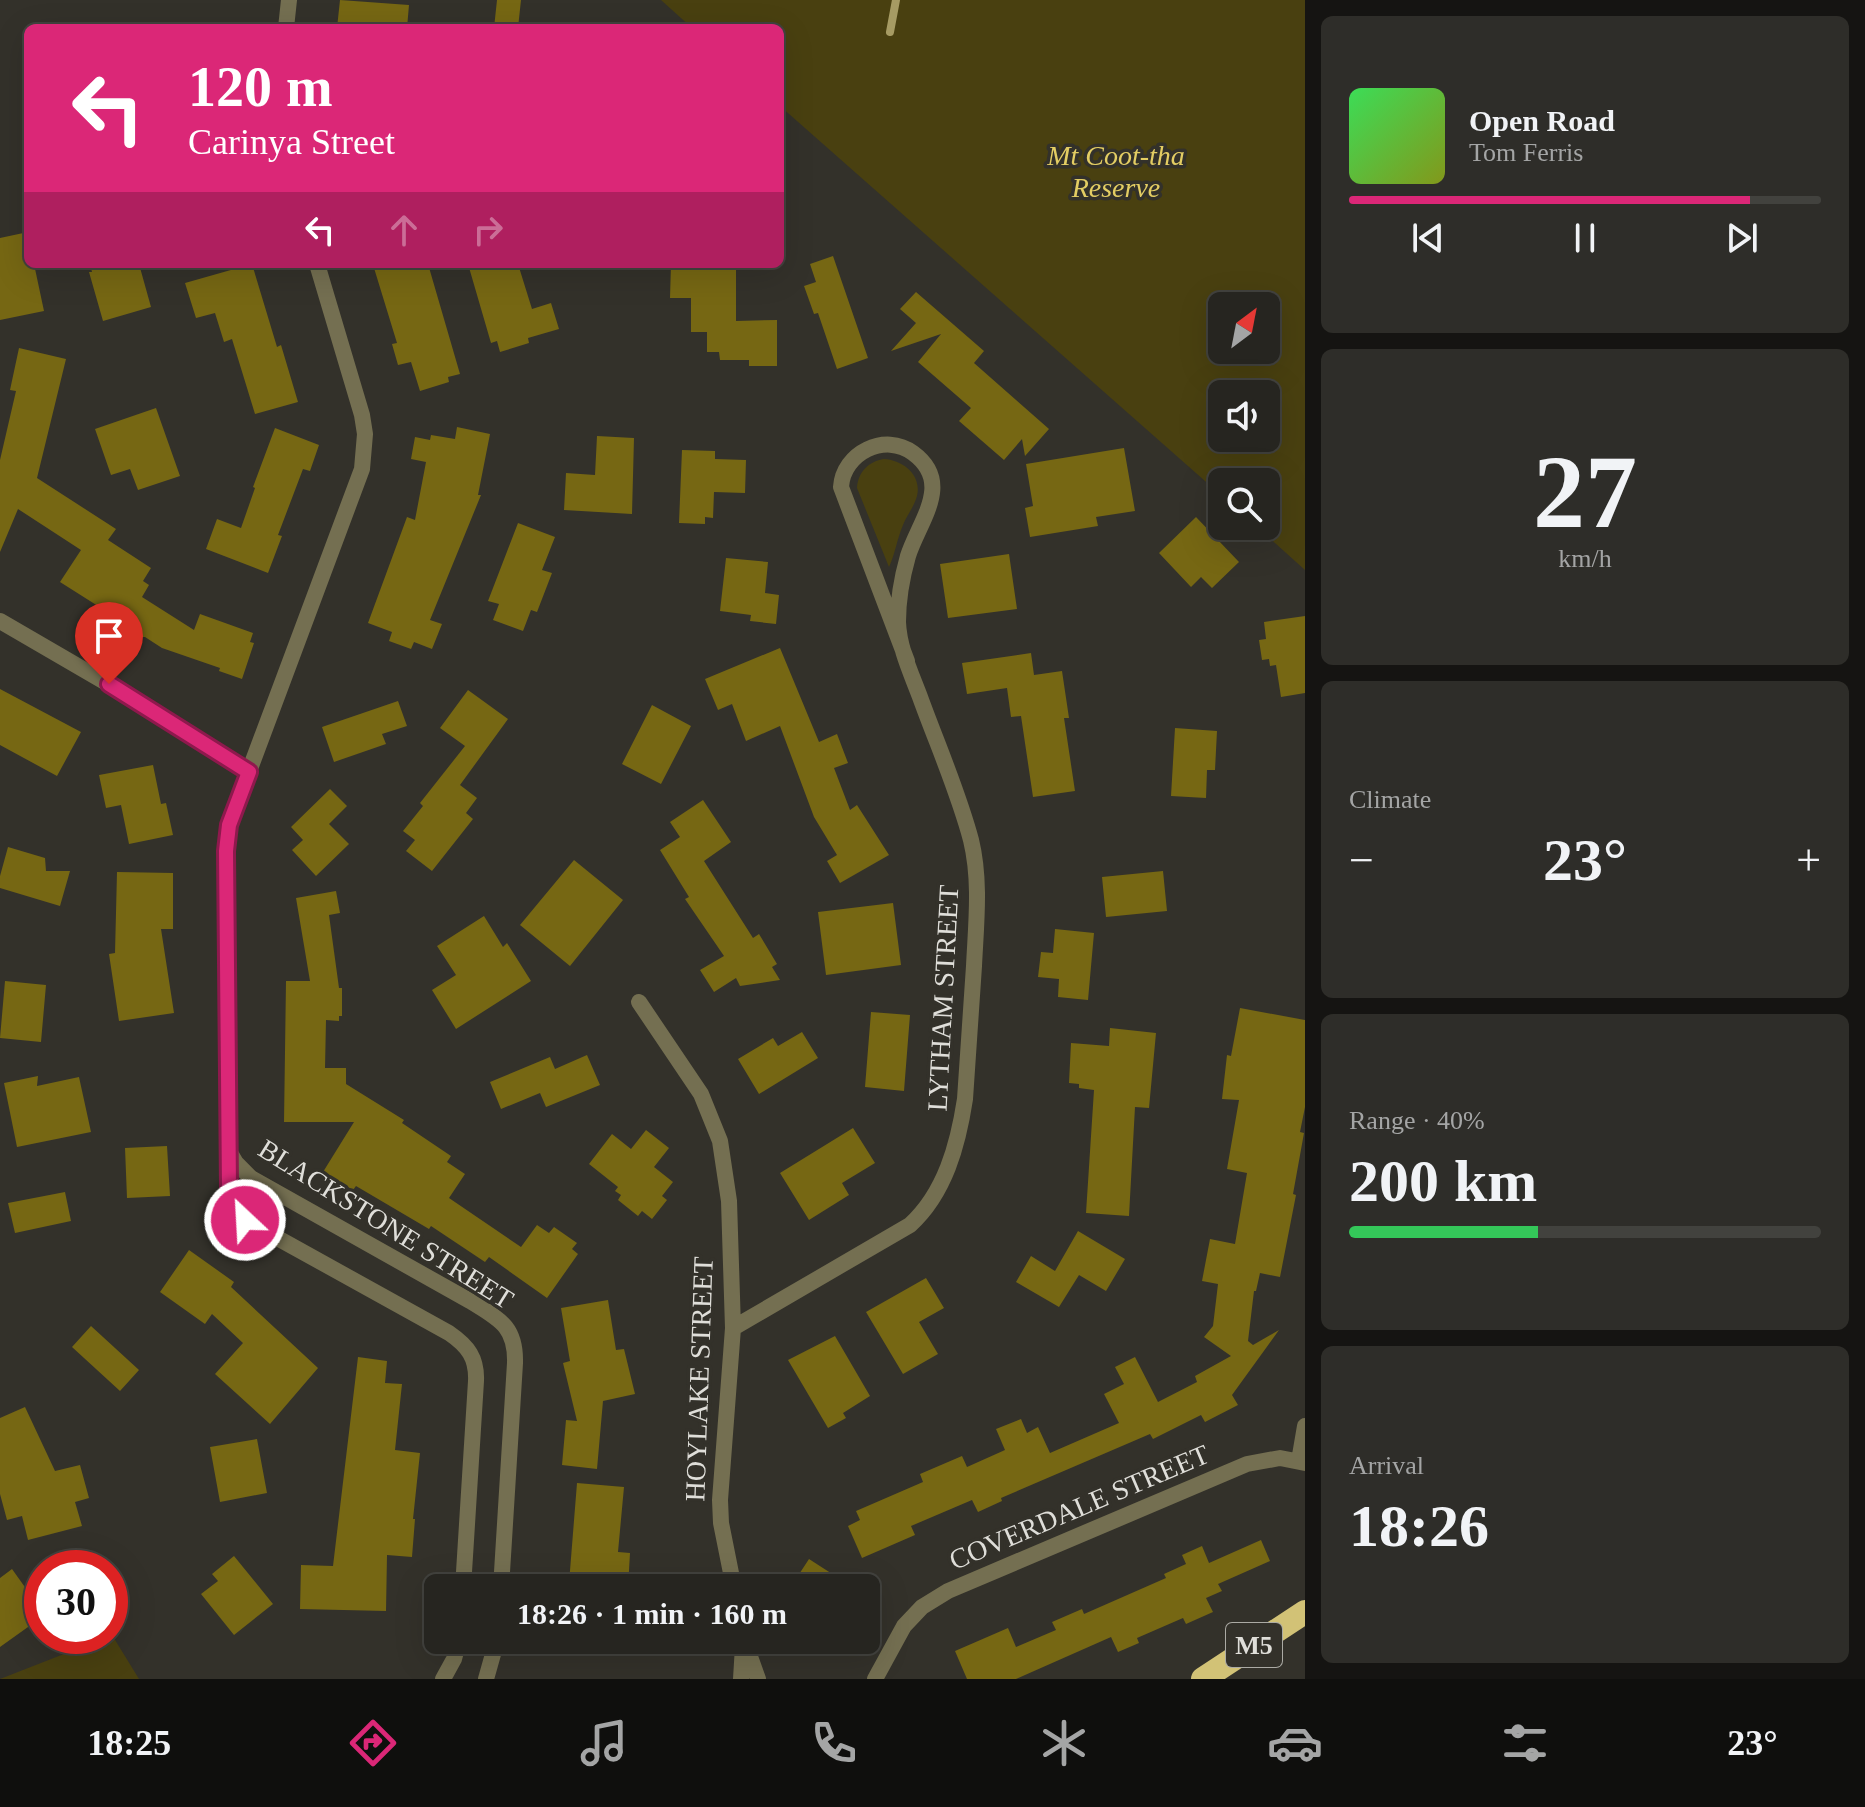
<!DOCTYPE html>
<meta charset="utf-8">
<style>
body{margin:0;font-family:Georgia,serif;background:#2e2d29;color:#f1f3f6;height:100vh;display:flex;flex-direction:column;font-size:30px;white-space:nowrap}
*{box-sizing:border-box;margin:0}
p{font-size:26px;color:#a4a5a5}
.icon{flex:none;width:44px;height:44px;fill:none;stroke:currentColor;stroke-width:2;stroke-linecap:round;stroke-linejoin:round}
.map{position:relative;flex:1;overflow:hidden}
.details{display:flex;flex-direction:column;gap:16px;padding:16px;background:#151412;width:560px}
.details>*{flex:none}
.banner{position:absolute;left:24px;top:24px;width:760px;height:244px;border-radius:12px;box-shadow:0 8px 32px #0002,0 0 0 2px #42423e;background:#db2777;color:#fff;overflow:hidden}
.needle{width:52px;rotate:32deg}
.buttons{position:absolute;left:1208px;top:292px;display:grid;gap:16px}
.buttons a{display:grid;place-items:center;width:72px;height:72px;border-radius:12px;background:#262520;box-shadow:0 8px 32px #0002,0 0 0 2px #42423e;font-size:40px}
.speed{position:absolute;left:24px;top:1550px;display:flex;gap:16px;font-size:40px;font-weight:700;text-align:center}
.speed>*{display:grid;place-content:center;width:104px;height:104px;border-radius:50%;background:#262520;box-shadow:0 8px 32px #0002,0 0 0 2px #42423e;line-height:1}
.speed .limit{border:12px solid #d22;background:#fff;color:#111}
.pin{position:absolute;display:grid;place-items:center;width:68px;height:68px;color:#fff;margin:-82px -34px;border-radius:50% 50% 50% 0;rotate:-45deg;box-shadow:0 0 8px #0007}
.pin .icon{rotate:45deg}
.me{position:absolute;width:88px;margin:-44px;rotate:335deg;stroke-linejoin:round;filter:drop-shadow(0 0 6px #0008)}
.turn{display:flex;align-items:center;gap:28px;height:168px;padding:0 32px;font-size:36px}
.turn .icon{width:104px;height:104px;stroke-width:2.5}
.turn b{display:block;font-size:56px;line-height:68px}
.lanes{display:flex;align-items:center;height:76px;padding:0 32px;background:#0003;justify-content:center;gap:40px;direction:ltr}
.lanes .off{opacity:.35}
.big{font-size:60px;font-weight:600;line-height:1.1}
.details .tile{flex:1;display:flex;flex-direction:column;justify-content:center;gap:12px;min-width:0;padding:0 28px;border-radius:12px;background:#2e2d29}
.details .dial{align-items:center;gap:0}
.dial b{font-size:104px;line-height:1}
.song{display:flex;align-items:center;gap:24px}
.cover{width:96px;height:96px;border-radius:12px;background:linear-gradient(135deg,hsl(130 70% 55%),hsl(70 70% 35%))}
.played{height:8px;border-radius:4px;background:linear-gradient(90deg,#db2777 85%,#42423e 85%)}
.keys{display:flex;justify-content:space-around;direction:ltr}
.heat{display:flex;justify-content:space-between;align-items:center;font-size:44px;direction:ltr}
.charge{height:12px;border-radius:6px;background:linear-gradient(90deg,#34c759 40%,#42423e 0)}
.trip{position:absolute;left:424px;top:1574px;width:456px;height:80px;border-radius:12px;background:#262520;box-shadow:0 8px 32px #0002,0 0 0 2px #42423e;font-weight:600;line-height:80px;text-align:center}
.tab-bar{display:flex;height:128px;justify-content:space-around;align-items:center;background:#0f0f0d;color:#a4a5a5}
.tab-bar .icon{width:56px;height:56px}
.tab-bar .active{color:#db2777}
.tab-bar b{font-size:36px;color:#f1f3f6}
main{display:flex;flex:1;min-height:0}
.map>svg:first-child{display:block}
</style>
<main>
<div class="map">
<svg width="1305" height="1679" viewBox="0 0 1305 1679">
<rect width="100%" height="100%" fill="#33312a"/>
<path fill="#494010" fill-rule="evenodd" d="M661,0h644v570l-49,-44h10v-44h-44v14l-442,-390v-78h-88zM1222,306h44v44h-44zM1222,394h44v44h-44z
M884,459c19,1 38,16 33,37 -3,11 -10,19 -14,29 -6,14 -8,29 -14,42l-32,-79c1,-16 12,-27 27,-29z
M112,1635l27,44h-139l110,-43z"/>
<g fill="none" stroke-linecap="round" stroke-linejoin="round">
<path stroke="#a69b63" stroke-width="8" d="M890,32l6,-32"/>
</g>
<path fill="#766713" d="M340,0l69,5 -2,23h-70z
M497,0h24l-3,28h-24z
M28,232v32h6l10,47 -44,9v-82z
M833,256l35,102 -31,11 -19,-56 -4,1 -10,-28 12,-4 -6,-18z
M90,264h49l12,43 -48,14 -14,-49h3z
M252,264l25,83 4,-2 17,57 -43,12 -23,-75 -8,3 -9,-29 -19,5 -11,-35z
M387,264h41l32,110 -12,3 1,5 -29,9 -9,-29 -13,3 -6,-21 5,-1 -23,-75z
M468,264h50l14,45 19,-6 8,26 -31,9 1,5 -29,9 -3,-11 -6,2z
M671,264h65v57l41,-1v46h-28v-6h-29l-1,-8h-12v-20h-16v-34h-21z
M916,292l68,59 -10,12 75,66 -24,27 -3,-17 -18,21 -45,-39 12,-13 -53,-46 23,-28 -50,17 25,-28 -16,-14z
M19,348l47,11 -29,119 79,51 -8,11 43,28 -8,13 6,4 -7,12 52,33 6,-16 53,19 -3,9 4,1 -12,36 -23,-8 1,-3 -58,-20 -17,-11h-12l-17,-11 4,-6 -60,-38 21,-32 -63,-41 -18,43v-92l16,-69 -6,-1z
M156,408l24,68 -42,14 -8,-21 -19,6 -16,-46z
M457,427l33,7 -12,61h3l-51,125 12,4 -10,25 -18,-7 -3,7 -22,-8 3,-9 -24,-9 39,-106 8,3 11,-58 -15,-3 4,-22 15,3 1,-5 24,4z
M275,428l44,17 -9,26 -7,-2 -25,66 4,1 -14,37 -62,-24 11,-30 24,9 14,-40 -2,-1z
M597,436l37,2 -2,76 -68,-4 2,-37 29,2z
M1124,448l11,63 -39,6 2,9 -68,11 -5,-29 8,-2 -7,-42z
M682,450l33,1v8l31,1 -1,33 -31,-1 -1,26 -8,-1v7l-26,-1z
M1196,517l43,45 -27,26 -11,-11 -10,10 -32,-34z
M518,523l37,14 -13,33 10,3 -15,39 -6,-2 -8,21 -30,-11 6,-16 -11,-3z
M1009,554l8,55 -69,9 -8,-54z
M726,558l42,4 -3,31 14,2 -3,29 -26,-3 1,-6 -31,-4z
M1305,616v77l-24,4 -5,-32 -6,1 -1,-7 -7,1 -3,-20 7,-1 -2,-17z
M780,648l39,94 18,-8 11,29 -14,5 16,42 7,-5 32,50 -49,28 -13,-22 10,-6 -23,-38 -34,-91 -34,15 -14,-37 -14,6 -13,-31z
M1031,653l3,22 28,-4 7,47h-5l11,73 -42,6 -12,-81 -10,1 -4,-29 -40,6 -5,-31z
M0,689l81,43 -24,44 -57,-31z
M468,690l40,29 -48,66 17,13 -11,15 7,6 -41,52 -26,-20 9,-11 -12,-9 20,-25 -3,-3 45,-57 -25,-18z
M398,701l9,25 -25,8 4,10 -52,18 -12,-35z
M652,705l39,21 -30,58 -39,-20z
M1175,728l42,3 -2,39h-8l-1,28 -35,-2z
M153,765l8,39 5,-1 7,32 -44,9 -8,-39 -15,3 -7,-33z
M330,789l17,17 -18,18 20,20 -33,32 -24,-26 11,-10 -12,-13z
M703,800l28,42 -27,19 49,77 6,-4 18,30 -5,3 8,13 -40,6 -4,-8 -22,14 -14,-22 24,-14 -39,-57 4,-2 -29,-47 20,-13 -10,-15z
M8,847l37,11 1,13h24l-10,35 -60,-18v-12z
M574,860l49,40 -53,66 -50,-41z
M1163,871l4,40 -61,6 -4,-40z
M117,872l56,1v56h-12l13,84 -55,8 -10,-67 6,-1z
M336,891l4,22 -11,2 10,73h3v28h-3v5l-13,-1 -1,48h21v16l58,36 -2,3 49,33 -4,6 18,12 -16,24 72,49 16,-22 12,8 5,-6 23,16 -5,6 6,5 -31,44 -58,-41 -4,5 -54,-36 -2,3 -73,-43 -3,4 -30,-18 31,-50h-70l2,-141h24l-14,-83z
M893,903l8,62 -75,10 -8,-63z
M484,916l19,31 4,-4 24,38 -75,48 -24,-39 24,-15 -19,-29z
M1055,929l39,4 -6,67 -30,-3 1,-18 -21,-2 3,-25 12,1z
M5,981l41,4 -5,57 -41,-4z
M1240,1008l65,12v87l-5,25 4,1 -11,61 3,1 -16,82 -20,-4 -4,18h-2l-6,50 5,4 26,-15 -47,65 6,10 -33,17 -4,-7 -48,24 -3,-5 -149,64 1,3 -24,11 -6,-12 -61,26 4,9 -53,23 -14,-32 12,-6 -4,-9 67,-29 -3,-8 42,-18 5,11 38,-17 -9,-21 25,-10 6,14 11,-6 12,26 69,-30 -15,-29 20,-10 -9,-17 20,-10 23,45 39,-20 -2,-6 36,-20 -27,-19 9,-11 5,-42 -16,-3 8,-42 25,5 12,-71 -20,-4 12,-69 -17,-1 5,-44 4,1z
M871,1012l39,3 -6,76 -39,-4z
M1110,1028l46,5 -7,75 -14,-1 -6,109 -43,-3 8,-123 -15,-2v-4l-10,-1 2,-40 38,3z
M802,1032l16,26 -59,36 -21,-35 35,-21 5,8z
M587,1055l13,30 -54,22 -6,-14 -39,16 -11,-27 60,-25 5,12z
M38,1076l-1,10 42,-9 12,55 -74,15 -13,-64z
M853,1128l22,35 -33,20 7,12 -40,25 -29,-47z
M646,1130l23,18 -15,19 19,15 -11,14 5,4 -15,19 -10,-8 -4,5 -20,-16 3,-5 -6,-4 3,-4 -29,-23 23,-30 19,15z
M167,1146l3,50 -43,2 -2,-50z
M65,1192l6,29 -56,12 -7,-30z
M1078,1231l47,28 -19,32 -27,-16 -20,32 -43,-25 15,-26 24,15z
M189,1250l45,32 -3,5 87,81 -48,56 -55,-50 28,-31 -31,-29 -7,10 -45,-32z
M926,1278l18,30 -25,14 19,32 -35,20 -37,-62z
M608,1300l8,50 8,-1 11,45 -32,7 -6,68 -35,-4 4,-45 11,1 -14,-58 7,-2 -9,-53z
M91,1326l48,44 -19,21 -48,-44z
M835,1336l35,60 -27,17 3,5 -18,10 -40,-68z
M358,1357l29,4 -2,22 17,1 -7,66 25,3 -7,66h2l-3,38 -25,-2 -1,56 -86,-2 1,-44 32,1z
M25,1407l30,64 25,-6 9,33 -14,4 7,24 -54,14 -6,-24 -15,4 -7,-26v-76z
M257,1439l10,54 -47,9 -10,-55z
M577,1483l47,4 -6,65 12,1 -2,35 -59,-5z
M1261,1540l9,21 -52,23 4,7 -16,7 7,14 -27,12 -3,-6 -46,20 2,5 -21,9 -7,-15 -95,42h-49l-12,-28 53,-23 8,19 40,-17 -4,-8 30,-13 2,5 82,-36 -2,-4 22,-10 -4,-9 20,-9 7,17z
M234,1556l39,48 -39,31 -33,-41 17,-13 -6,-7z
M809,1559l45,29h-64z
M12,1569l30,42v6l-42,30v-69z"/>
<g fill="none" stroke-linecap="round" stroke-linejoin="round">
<path stroke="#746f51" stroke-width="16" d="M286,28l3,-28
M317,264l45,151 3,19 -3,35 -133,356 -3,26 4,344 4,14 11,11 204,113c19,13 28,25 27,48l-13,207
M0,621l136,79 113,72
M639,1002l62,92 19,47 9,60 4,127 -13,172 1,23 13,65
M229,1151l7,12 15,15 219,123c29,18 46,25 45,62l-14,225
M733,1328l177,-103c35,-32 48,-80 55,-126 3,-44 6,-88 9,-133 2,-42 7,-85 -3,-126 -13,-49 -34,-96 -51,-143 -9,-24 -21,-49 -22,-75 0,-22 4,-45 10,-66 11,-35 46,-73 5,-103 -28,-21 -70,0 -72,34l66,174
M1299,1461l6,-35
M744,1640l14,39
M443,1679l11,-20 5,-19
M486,1679l11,-39
M741,1679l2,-33
M875,1679l29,-53 18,-19 26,-16 299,-127 33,-6 25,5"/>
<path stroke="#d2c276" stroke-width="24" d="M1203,1679l102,-67"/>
</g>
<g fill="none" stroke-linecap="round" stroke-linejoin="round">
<defs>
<path id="route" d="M109,684l140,88 -20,53 -3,26 3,336 3,19 13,14"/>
</defs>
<use href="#route" stroke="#8e194d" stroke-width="20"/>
<use href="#route" stroke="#db2777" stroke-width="14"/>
</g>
<g text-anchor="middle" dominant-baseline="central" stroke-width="7" stroke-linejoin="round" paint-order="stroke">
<rect fill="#33312a" stroke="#abaaa4" stroke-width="2" x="1226" y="1623" width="56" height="44" rx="6"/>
<g font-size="26" font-weight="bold" fill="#dfded9">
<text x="1254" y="1645">M5</text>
</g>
<g font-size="28" font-style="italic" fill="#e3cd63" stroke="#33312a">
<text x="1116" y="155">Mt Coot-tha<tspan x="1116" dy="32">Reserve</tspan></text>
</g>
<g font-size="28" fill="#dfded9" stroke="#33312a">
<text transform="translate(943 998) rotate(-87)">LYTHAM STREET</text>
<text transform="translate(386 1224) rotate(32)">BLACKSTONE STREET</text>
<text transform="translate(699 1379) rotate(-88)">HOYLAKE STREET</text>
<text transform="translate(1079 1507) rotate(-23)">COVERDALE STREET</text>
</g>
</g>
</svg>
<div class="buttons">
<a><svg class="needle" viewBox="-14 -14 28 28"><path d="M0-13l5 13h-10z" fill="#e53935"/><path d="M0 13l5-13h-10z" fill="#a4a5a5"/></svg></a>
<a><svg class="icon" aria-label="sound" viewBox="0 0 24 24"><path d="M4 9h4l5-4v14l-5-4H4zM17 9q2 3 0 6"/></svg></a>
<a><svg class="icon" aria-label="search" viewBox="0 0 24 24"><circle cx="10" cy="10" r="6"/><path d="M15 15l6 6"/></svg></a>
</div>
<div class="speed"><div class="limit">30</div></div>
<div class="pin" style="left:109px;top:684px;background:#d93025"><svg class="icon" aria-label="arrive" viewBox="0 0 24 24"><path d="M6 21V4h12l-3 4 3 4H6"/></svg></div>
<svg class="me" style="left:245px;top:1220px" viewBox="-20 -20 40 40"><circle r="17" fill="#db2777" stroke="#fff" stroke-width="3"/><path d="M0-11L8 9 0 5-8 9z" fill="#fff"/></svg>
<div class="trip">18:26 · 1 min · 160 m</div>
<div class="banner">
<div class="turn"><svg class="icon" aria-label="left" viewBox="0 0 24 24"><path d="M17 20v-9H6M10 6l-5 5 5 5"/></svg><div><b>120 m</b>Carinya Street</div></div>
<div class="lanes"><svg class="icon" aria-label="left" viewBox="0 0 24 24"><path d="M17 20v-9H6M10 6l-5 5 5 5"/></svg><svg class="icon off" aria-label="ahead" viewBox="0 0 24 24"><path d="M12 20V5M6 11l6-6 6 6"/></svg><svg class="icon off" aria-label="right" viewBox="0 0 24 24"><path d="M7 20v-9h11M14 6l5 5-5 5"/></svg></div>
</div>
</div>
<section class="details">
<div class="tile">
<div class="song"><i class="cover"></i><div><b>Open Road</b><p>Tom Ferris</p></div></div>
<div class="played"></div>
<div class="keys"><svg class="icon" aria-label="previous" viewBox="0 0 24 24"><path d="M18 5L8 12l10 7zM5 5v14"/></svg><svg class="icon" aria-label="pause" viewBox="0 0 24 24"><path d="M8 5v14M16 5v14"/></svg><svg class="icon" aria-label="next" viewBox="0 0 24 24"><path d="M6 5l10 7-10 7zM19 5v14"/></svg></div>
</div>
<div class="tile dial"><b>27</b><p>km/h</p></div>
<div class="tile"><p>Climate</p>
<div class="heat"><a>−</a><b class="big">23°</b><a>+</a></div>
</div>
<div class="tile"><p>Range · 40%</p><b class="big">200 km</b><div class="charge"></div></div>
<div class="tile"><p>Arrival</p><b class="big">18:26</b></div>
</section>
</main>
<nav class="tab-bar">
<b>18:25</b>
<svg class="icon active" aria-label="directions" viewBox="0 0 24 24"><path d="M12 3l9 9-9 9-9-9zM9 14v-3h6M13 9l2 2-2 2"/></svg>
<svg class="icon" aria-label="music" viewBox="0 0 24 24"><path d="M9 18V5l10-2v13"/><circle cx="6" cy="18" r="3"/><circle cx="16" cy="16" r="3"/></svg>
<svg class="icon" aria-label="phone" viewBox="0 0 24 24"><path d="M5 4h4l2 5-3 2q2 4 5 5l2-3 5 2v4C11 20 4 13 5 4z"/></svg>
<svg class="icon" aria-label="climate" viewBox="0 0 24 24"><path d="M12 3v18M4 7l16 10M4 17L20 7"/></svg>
<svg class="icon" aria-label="car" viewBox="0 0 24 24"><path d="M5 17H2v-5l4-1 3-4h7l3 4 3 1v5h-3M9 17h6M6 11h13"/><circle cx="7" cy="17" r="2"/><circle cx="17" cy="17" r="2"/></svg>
<svg class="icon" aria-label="filters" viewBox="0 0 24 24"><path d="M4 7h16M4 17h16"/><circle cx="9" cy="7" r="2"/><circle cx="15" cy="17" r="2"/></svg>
<b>23°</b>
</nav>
